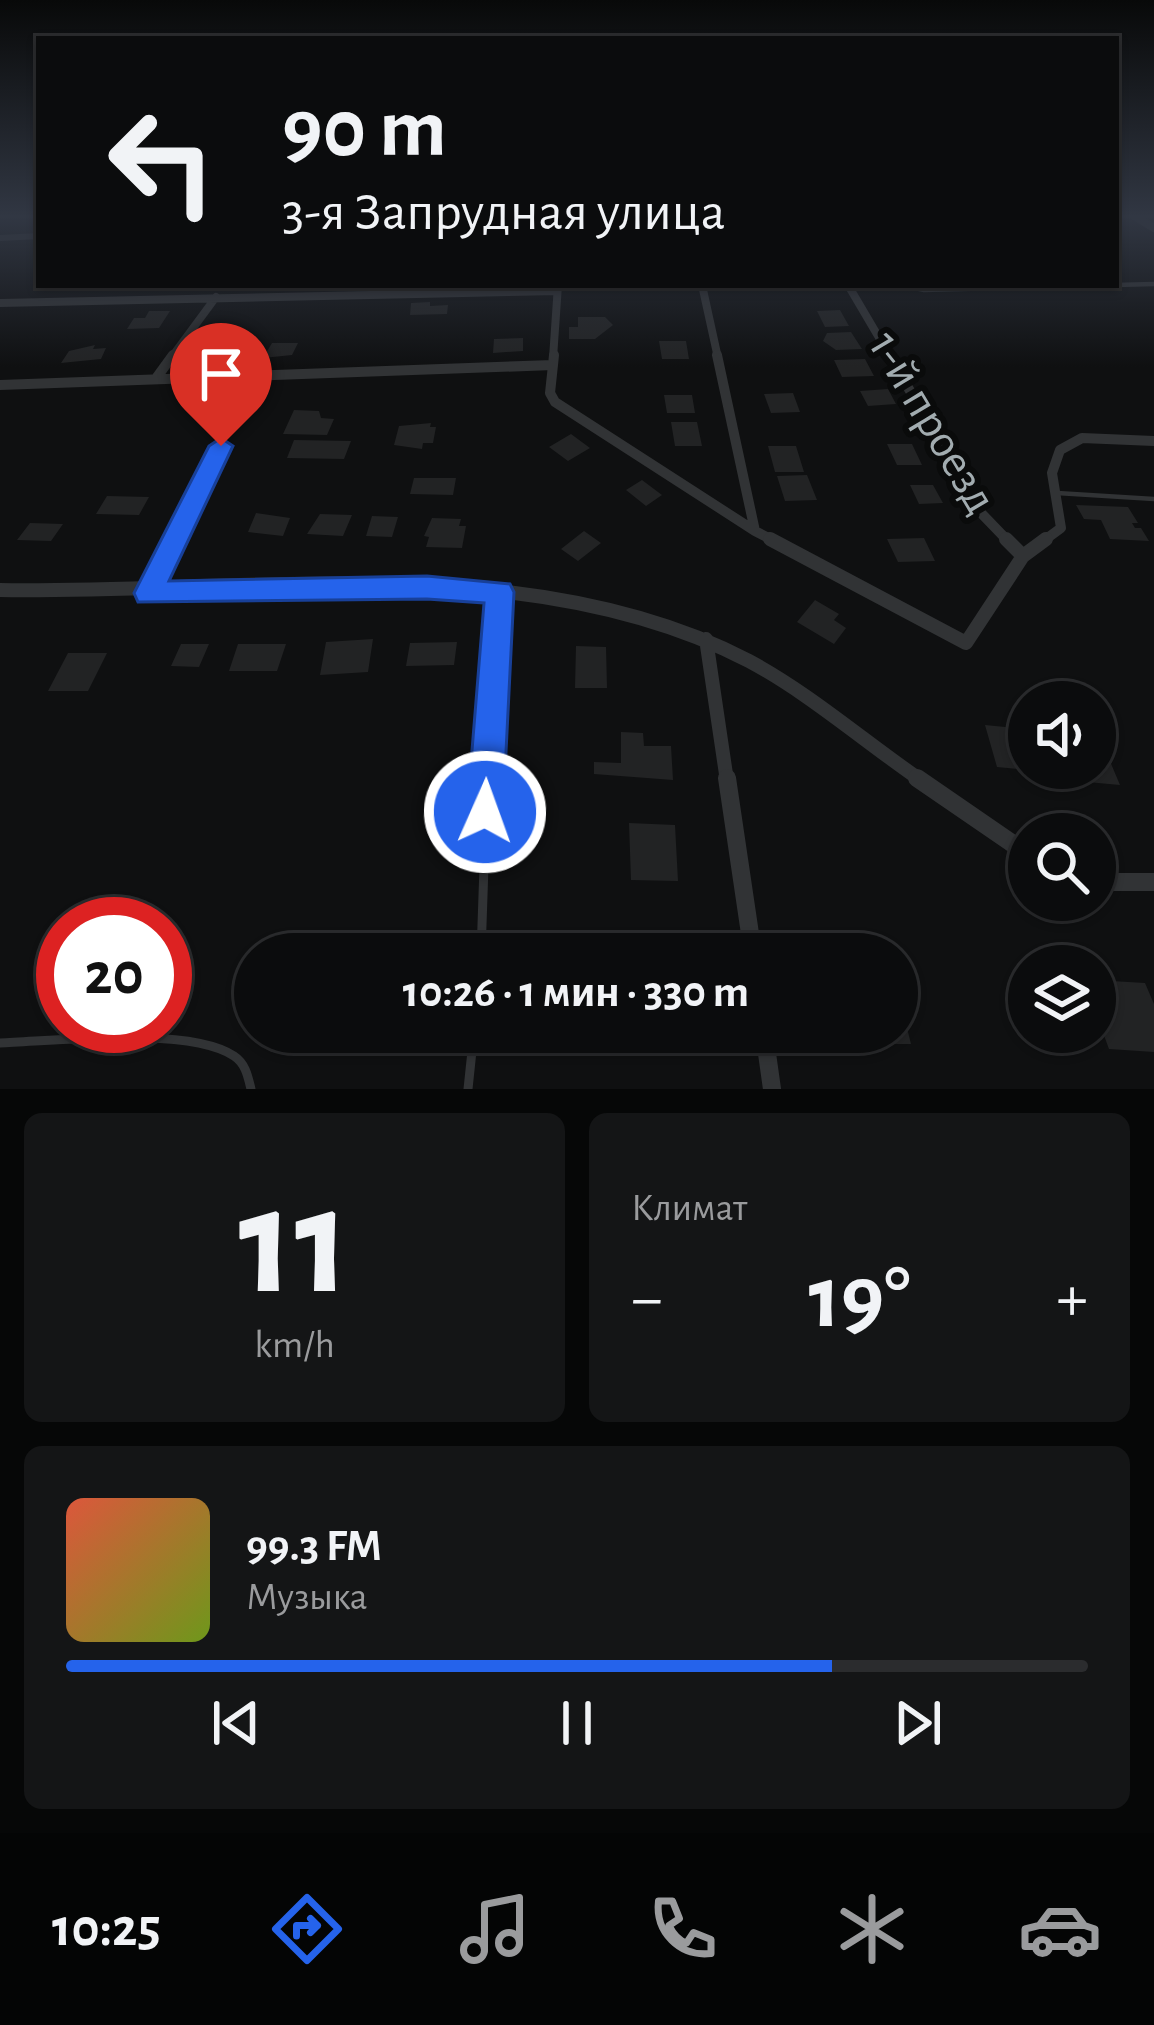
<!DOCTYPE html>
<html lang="ru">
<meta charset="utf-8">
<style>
body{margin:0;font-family:"Alegreya Sans",sans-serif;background:#141516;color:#f1f3f6;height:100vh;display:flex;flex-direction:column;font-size:45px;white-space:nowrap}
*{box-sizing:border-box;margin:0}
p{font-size:39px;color:#9a9b9d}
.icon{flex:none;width:66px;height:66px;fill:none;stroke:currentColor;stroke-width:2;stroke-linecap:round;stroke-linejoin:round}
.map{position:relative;height:1089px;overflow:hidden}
.details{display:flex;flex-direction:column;gap:24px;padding:24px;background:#060707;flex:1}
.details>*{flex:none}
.banner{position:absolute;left:36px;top:36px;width:1083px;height:252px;border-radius:0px;box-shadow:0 3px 9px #0004,0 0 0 3px #2b2c2e;background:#0b0c0d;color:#f1f3f6;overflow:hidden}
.fabs{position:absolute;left:1008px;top:681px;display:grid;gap:24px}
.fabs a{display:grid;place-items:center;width:108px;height:108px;border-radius:50%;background:#0b0c0d;box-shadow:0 3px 9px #0004,0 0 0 3px #2b2c2e;font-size:60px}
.speed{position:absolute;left:36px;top:897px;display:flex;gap:24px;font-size:60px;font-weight:700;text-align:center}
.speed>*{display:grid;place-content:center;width:156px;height:156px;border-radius:50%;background:#0b0c0d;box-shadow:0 3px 9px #0004,0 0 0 3px #2b2c2e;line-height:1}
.speed .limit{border:18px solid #d22;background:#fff;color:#111}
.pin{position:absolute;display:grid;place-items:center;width:102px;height:102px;color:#fff;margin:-123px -51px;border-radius:50% 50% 50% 0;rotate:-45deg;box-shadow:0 0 12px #0007}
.pin .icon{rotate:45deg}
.me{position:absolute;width:132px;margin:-66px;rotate:2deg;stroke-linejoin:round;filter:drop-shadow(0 0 9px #0008)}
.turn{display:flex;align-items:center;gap:42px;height:252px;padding:0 48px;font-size:54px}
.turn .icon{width:156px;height:156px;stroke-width:2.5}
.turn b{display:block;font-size:84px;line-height:102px}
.big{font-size:90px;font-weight:700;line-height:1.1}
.details .widget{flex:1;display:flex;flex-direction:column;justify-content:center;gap:18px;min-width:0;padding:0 42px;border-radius:18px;background:#141516}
.details .dial{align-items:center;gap:0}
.dial b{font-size:156px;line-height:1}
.song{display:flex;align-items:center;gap:36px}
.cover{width:144px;height:144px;border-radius:18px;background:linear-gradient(135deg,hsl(10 70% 55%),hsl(80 70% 35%))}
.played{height:12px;border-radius:6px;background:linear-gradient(90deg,#2563eb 75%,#2b2c2e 75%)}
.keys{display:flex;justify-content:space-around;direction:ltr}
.heat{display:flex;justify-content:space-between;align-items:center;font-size:66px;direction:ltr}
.details .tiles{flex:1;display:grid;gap:24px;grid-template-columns:1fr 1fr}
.widget:last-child{grid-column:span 2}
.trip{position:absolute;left:234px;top:933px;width:684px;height:120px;border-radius:60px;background:#0b0c0d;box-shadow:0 3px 9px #0004,0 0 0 3px #2b2c2e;font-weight:700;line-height:120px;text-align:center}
.tab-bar{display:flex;height:192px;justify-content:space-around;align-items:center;background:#040505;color:#9a9b9d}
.tab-bar .icon{width:84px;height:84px}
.tab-bar .on{color:#2563eb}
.tab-bar b{font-size:54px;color:#f1f3f6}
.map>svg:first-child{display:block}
</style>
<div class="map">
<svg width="1154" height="1089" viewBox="0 0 1154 1089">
<rect width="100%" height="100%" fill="#0f1011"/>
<path fill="#222324" d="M430,302v4l18,-1 -1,9 -37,1 1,-12z
M840,310l9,16 -24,1 -8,-16z
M149,311h21l-11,17 -32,1 7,-11h11z
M578,317h27l8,8 -18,14h-26v-12h9z
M851,332l11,17 -26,1 -13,-9 4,-8z
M523,338v13l-30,2 1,-14z
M659,341h27l3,18h-27z
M249,343l12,4 -5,9 -38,1 7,-11z
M272,343h26l-6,12 -29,3z
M95,345l-2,4 13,-1 -5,11 -40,4 8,-12z
M865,359l9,17 -32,1 -8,-17z
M888,389l8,15 -28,2 -8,-15z
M793,393l7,19 -29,1 -7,-19z
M664,395h28l3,18h-28z
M294,410l25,1 2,7 13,1 -7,16 -44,-1z
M671,422h26l5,24h-27z
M431,423l-1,4h6l-3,16h-10l-1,6 -28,-4 5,-19z
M571,434l19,14 -22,13 -19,-14z
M294,440l57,1 -7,18 -57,-1z
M887,444h25l10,21h-25z
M768,446h28l8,26h-29z
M807,475l10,25 -32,1 -8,-25z
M414,478h42l-3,17 -43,-1z
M642,480l20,15 -16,11 -20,-16z
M910,485h23l10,18 -24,1z
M107,496l42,1 -10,18 -43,-1z
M1076,505l52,2 10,16h-6l3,5h6l8,13 -39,-2 -9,-19 -17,-1z
M256,513l34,5 -7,18 -35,-4z
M320,514l32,1 -9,21 -36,-2z
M372,516l26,1 -6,20 -26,-1z
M432,518l29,1 -2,7h7l-4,22 -36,-1 3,-10 -5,-1z
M30,523l33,1 -12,17 -34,-1z
M584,531l17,12 -23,18 -17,-12z
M924,538l11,23 -37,1 -11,-23z
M815,600l24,14 -5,6 12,8 -12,16 -37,-22z
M373,639l-5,33 -48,3 6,-33z
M457,642l-3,23 -48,1 4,-23z
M181,644h28l-10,23 -28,-1z
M238,644h48l-9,27h-48z
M576,646l30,1 1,41h-32z
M68,653h39l-19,38h-40z
M985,725l40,4 4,41 -32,-3z
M621,732l22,1 1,13h27l2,34 -79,-6v-12l27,1z
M1095,746l9,1 16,38 -44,-4 -2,-6 -14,-2 -2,-5h37z
M629,823l46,2 3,56 -47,-1z
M640,936l66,1 2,17h-67z
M1095,980l50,3 9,21v48l-45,-3 -14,-38z
M899,996l12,48h-66l-2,-12h54z"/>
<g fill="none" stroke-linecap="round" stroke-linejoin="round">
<path stroke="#313335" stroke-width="4.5" d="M901,285l23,5 230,-6
M1057,493l97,6
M174,542l81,-166"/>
<path stroke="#313335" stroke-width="8" d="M153,585l22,-46
M486,781l14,-189"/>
<path stroke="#313335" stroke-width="9" d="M481,954l6,-176
M0,1043c56,-2 189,-17 234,13 12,8 14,21 17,33
M468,1089l6,-57"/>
<path stroke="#313335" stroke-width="8" d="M1133,215l21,13
M702,285l16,73
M848,285l43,73
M0,303l557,-12
M171,358l45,-61
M553,358l5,-73"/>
<path stroke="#313335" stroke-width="10" d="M717,355l38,176 21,11
M889,355l93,159 27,28
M553,365l-3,28 5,9 200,129
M157,377l16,-22
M0,385l553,-20 1,-10
M1042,542l19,-14 -9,-55 8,-23 22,-12 72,3"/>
<path stroke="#313335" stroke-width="14" d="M770,539l196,104 57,-87 23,-17
M1006,539l17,17
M0,590c240,4 528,-44 749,71 60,32 116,81 173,120
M706,639l21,142"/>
<path stroke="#313335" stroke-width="18" d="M727,778l26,176
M917,778l112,77
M1095,882h59
M764,1032l8,57"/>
<path fill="#313335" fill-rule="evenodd" d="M39,233v6l-39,2v-6z"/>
</g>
<linearGradient id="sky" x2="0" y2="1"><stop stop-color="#080909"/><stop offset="0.59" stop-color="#313743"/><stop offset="1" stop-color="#313743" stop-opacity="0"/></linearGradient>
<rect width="1154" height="367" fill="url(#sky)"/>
<path fill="#2563eb" stroke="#184099" stroke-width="3" d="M221,438l12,8 -64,135 258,-5 83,8 4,8 -11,220 -5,13 -13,6 -13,-6 -5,-13 17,-209 -57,-4 -289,3 -4,-9 75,-147z"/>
<g text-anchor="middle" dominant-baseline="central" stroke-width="12" stroke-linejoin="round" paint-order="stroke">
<g font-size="48" fill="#a2acb0" stroke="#0a0b0b">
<text transform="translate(932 423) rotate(59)">1-й проезд</text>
</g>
</g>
</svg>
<div class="fabs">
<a><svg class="icon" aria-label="sound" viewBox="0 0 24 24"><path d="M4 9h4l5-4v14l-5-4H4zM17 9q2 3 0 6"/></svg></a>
<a><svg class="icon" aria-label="search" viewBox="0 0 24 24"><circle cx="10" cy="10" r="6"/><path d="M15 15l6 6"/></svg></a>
<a><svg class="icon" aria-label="layers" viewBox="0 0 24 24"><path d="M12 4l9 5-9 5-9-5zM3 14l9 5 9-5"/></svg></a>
</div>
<div class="speed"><div class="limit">20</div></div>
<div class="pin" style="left:221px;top:446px;background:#d93025"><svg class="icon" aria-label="arrive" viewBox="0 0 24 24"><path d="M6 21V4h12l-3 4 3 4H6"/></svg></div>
<svg class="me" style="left:485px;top:812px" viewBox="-20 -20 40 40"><circle r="17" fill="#2563eb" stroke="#fff" stroke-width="3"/><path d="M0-11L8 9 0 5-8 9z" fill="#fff"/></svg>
<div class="trip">10:26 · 1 мин · 330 m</div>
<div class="banner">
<div class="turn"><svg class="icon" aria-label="left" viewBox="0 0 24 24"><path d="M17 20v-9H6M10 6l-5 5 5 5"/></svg><div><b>90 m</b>3-я Запрудная улица</div></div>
</div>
</div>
<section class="details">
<div class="tiles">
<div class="widget dial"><b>11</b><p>km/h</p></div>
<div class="widget"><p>Климат</p>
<div class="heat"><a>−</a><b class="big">19°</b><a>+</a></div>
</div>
<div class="widget">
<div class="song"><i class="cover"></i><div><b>99.3 FM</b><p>Музыка</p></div></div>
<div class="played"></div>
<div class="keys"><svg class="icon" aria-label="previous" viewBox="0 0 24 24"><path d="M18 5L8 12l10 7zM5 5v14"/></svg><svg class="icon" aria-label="pause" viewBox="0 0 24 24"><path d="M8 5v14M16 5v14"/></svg><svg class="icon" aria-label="next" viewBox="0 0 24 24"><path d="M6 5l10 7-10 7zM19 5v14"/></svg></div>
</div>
</div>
</section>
<nav class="tab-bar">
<b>10:25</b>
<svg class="icon on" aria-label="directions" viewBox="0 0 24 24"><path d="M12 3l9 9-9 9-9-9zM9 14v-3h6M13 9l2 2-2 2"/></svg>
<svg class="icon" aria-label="music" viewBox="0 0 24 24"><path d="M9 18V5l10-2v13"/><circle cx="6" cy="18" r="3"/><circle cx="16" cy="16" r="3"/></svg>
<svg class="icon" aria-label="phone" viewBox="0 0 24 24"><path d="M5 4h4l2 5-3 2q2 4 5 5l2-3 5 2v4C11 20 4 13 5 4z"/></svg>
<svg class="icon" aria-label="climate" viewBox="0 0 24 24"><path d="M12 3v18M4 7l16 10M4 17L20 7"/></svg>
<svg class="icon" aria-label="car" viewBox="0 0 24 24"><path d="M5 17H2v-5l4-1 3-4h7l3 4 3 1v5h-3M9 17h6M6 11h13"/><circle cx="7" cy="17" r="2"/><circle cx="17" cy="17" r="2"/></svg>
</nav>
